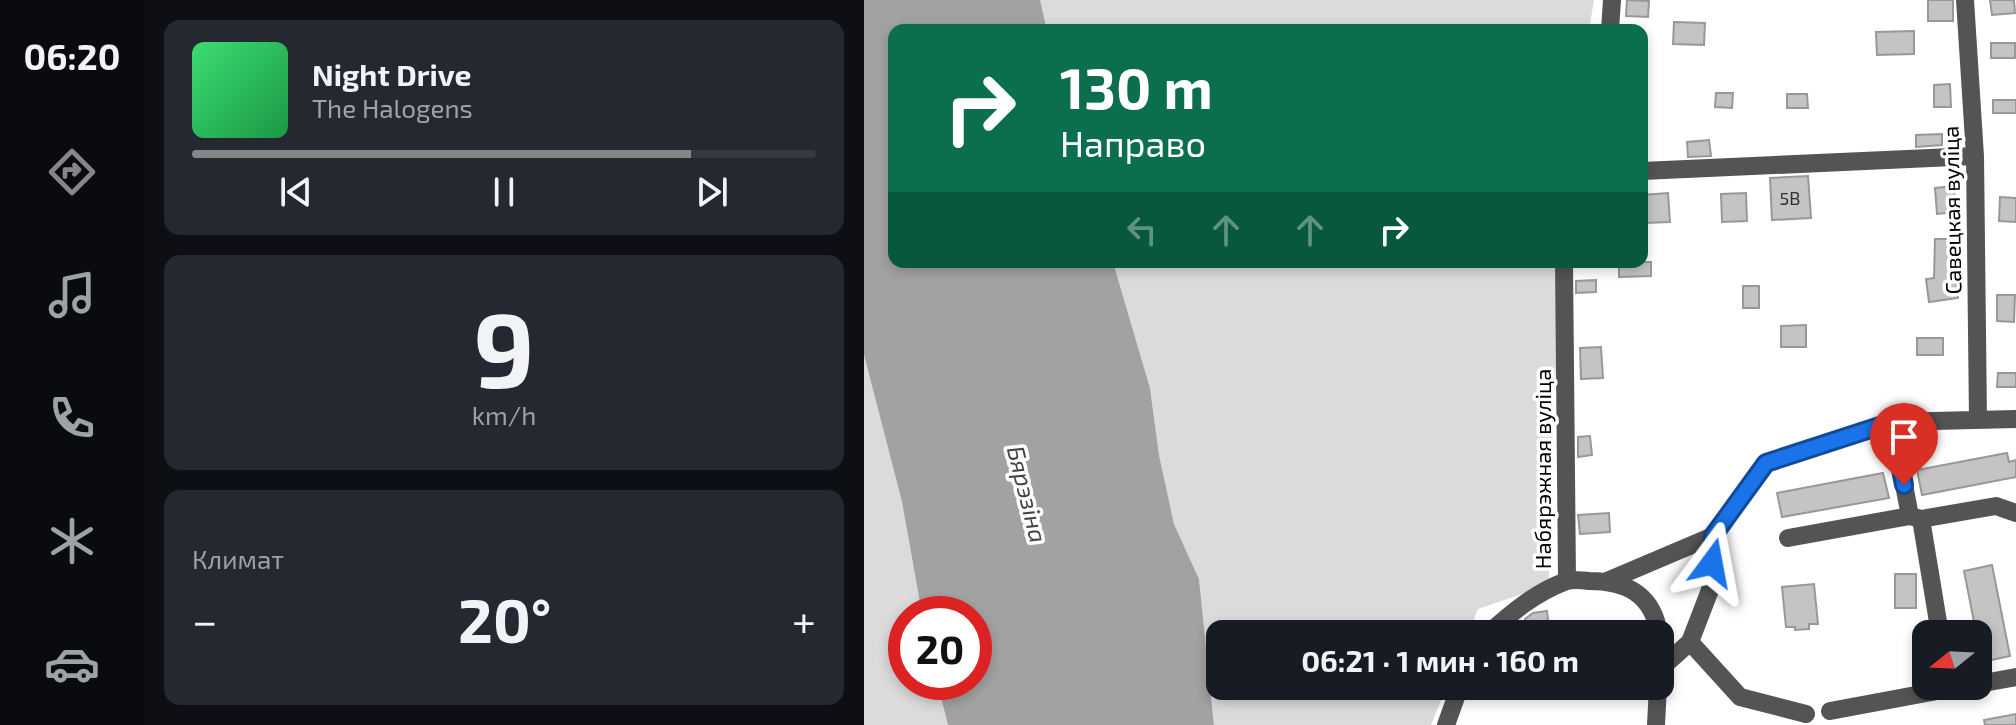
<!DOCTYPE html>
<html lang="ru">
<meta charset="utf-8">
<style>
body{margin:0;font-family:"Exo 2",sans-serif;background:#242831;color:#f1f3f6;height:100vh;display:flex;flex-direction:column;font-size:30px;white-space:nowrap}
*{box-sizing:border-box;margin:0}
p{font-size:26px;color:#9ea1a6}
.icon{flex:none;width:44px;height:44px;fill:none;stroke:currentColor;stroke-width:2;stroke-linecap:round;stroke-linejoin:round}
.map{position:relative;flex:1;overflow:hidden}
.drawer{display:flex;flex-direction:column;gap:20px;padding:20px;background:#0d0f14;width:720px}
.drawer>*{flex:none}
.hud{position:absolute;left:24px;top:24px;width:760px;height:244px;border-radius:16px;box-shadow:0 4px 12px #0003;background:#0b6e4f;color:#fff;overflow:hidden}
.needle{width:52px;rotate:252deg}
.tools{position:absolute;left:1048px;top:620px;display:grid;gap:16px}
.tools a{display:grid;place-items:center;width:80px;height:80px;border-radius:16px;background:#171b24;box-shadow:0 4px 12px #0003;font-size:40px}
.speed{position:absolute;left:24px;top:596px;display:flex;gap:16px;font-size:40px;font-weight:700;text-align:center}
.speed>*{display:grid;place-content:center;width:104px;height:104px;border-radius:50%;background:#171b24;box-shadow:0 4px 12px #0003;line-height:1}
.speed .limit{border:12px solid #d22;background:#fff;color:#111}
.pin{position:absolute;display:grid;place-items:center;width:68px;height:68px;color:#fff;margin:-82px -34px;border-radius:50% 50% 50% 0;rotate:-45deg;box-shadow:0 0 8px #0007}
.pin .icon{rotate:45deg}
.me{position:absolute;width:88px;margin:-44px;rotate:13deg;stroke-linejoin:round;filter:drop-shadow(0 0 6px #0008)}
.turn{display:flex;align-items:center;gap:28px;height:168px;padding:0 40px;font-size:36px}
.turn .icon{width:104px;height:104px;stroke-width:2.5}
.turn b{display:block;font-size:56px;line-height:68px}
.lanes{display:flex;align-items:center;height:76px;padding:0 40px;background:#0003;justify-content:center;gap:40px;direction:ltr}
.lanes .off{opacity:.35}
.big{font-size:60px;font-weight:700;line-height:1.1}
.drawer .card{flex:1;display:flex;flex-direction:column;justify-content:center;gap:12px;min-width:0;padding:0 28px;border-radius:16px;background:#242831}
.drawer .dial{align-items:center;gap:0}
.dial b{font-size:104px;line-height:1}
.song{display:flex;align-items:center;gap:24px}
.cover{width:96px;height:96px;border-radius:12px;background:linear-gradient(135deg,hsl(140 70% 55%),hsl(140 70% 35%))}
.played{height:8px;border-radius:4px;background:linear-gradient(90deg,#858687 80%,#363941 80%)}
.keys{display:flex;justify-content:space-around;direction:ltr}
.heat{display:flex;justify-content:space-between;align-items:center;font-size:44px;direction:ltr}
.trip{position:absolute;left:342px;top:620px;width:468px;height:80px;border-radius:16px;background:#171b24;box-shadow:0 4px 12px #0003;font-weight:700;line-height:80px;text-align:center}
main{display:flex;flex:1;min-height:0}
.tab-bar{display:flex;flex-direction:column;width:144px;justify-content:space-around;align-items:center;background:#090b0e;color:#9ea1a6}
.tab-bar .icon{width:56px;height:56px}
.tab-bar .selected{color:#858687}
.tab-bar b{font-size:36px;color:#f1f3f6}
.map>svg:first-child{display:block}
</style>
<main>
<nav class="tab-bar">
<b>06:20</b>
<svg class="icon selected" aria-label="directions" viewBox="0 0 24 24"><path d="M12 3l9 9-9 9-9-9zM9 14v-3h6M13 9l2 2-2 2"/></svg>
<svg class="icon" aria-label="music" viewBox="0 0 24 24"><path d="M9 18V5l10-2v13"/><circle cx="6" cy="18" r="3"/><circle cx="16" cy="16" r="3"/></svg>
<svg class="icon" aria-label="phone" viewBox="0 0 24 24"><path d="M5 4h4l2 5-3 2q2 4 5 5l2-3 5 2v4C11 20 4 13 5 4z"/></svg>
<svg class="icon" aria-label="climate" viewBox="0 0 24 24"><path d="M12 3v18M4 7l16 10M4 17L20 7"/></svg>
<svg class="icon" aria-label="car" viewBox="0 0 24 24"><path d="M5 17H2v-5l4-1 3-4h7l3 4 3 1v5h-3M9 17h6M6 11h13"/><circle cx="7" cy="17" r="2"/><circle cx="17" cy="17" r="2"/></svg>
</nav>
<section class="drawer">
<div class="card">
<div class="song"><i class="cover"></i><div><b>Night Drive</b><p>The Halogens</p></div></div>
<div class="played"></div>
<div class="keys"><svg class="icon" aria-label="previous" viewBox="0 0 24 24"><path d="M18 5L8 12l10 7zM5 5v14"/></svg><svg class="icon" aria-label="pause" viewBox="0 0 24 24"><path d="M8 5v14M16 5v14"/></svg><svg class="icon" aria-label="next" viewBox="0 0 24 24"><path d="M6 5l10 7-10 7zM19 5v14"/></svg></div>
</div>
<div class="card dial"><b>9</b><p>km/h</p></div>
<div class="card"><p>Климат</p>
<div class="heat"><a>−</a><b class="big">20°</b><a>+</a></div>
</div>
</section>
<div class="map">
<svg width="1152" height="725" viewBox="0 0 1152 725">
<rect width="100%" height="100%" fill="#fff"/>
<path fill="#dbdbdb" d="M176,0h554l-5,30h-542z
M249,262h449l-9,156 -4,167 -71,24 -10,25h-248v52h227l-16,39h-217l-15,-146 -25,-55 -15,-69 -9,-67z
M0,355l38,147 20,112h-16v68h31l11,43h-84z"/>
<path fill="#a2a2a2" d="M0,0h176l7,30h-153v232h219l37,126 9,67 15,69 25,55 15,146h-266l-11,-43h37v-68h-52l-20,-112 -38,-147z"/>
<path fill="#c4c4c4" stroke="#989898" stroke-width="2" d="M763,0l22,1 -1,16 -22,-1z
M1064,0h25v21h-25z
M1126,0h24l1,13 -23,2z
M810,22l31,1 -1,22 -31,-1z
M1050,31v23l-37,1 -1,-23z
M1127,43h24v15h-24z
M1086,84l1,23h-17v-22z
M852,93h17l-1,15 -17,-1z
M923,94h20l1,14h-21z
M1129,100h23v13h-23z
M1078,134v11l-26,2v-12z
M845,140l2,16 -23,1 -1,-15z
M944,176l3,42 -39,2 -2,-42z
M1090,186l2,26 -19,2 -2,-26z
M804,193l2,29 -26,1 -2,-28z
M882,193l1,28 -25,1 -1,-28z
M1136,197l16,1v24l-17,-1z
M1071,239h17l-1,36h4l3,23 -29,4 -3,-23 8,-1z
M755,262h32v14l-32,1z
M732,280v12l-20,1v-12z
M879,286h16v22h-16z
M1133,295h18l-1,27 -17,-1z
M942,325v22h-25v-21z
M1053,338h26v17h-26z
M737,347l2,31 -22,1 -1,-31z
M1134,373h18v14h-19z
M726,436l2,19 -14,2v-20z
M1143,453l2,9 7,-2v17l-94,18 -5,-25z
M1019,473l6,25 -107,19 -5,-24z
M745,513l1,19 -30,2 -2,-19z
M1128,565l18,91 -28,6 -18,-91z
M1031,574h21v34h-21z
M950,584l4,40h-9v5l-14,1v-3h-9l-4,-40z
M683,611l2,17 -23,3 -1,-12 8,-6z
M1152,714v11h-31l-1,-5z"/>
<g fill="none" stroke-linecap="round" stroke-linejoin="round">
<path stroke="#545454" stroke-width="18" d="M1101,0l10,156 3,264
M746,30l2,-30
M778,171l333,-15
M700,262l3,318
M1028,422l18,94 11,3 19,115
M1057,519l75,-13 20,7
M849,536l-3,54 -20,52 50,55 66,17
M924,538l122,-22
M743,581l106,-45 53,-73 126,-41 124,-3
M624,634c23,-21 47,-41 76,-52 7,-3 17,-2 25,-1 37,0 64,13 70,53
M796,669l30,-27
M1114,684l38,-7
M966,711l134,-25
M582,725l14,-39
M792,725l2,-39"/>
</g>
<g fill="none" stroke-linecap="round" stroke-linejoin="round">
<defs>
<path id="route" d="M848,563l1,-27 53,-73 126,-41 12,63"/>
</defs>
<use href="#route" stroke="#114b97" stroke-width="20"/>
<use href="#route" stroke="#1a73e8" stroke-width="14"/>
</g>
<g text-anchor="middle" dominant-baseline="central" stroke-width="7" stroke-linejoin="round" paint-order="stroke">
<g font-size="18" fill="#313131">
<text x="926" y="198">5В</text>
</g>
<g font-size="22" fill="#000" stroke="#fff">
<text transform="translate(1087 210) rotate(-91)">Савецкая вуліца</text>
<text transform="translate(678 469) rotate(-90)">Набярэжная вуліца</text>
</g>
<g font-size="24" font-style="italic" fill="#434343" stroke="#fff">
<text transform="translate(164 494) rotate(76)">Бярэзіна</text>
</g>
</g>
</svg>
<div class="tools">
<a><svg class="needle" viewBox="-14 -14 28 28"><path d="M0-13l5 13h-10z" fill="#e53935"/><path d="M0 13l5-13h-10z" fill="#9ea1a6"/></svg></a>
</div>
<div class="speed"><div class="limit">20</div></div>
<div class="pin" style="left:1040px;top:485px;background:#d93025"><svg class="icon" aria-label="arrive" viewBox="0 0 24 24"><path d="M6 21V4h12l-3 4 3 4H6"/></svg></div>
<svg class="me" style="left:848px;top:563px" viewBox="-20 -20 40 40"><path d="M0-17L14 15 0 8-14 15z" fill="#1a73e8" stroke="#fff" stroke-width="4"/></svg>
<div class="trip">06:21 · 1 мин · 160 m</div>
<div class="hud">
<div class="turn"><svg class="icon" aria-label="right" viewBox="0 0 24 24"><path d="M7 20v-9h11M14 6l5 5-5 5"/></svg><div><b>130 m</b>Направо</div></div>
<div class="lanes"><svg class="icon off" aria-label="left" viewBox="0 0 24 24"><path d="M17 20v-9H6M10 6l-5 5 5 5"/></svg><svg class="icon off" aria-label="ahead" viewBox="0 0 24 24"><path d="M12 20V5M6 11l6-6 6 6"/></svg><svg class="icon off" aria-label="ahead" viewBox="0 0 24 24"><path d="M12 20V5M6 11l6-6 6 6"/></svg><svg class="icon" aria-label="right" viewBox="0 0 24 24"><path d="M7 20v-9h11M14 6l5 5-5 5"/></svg></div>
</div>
</div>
</main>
